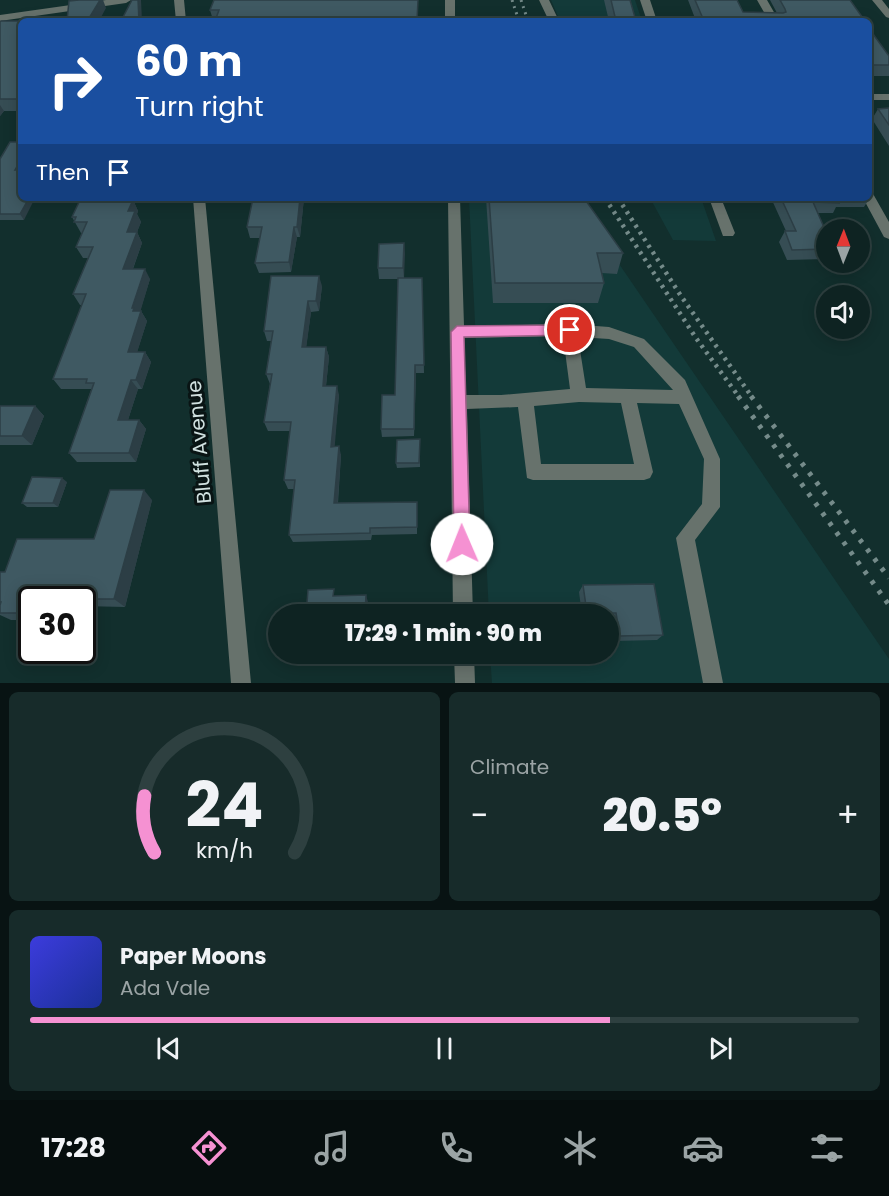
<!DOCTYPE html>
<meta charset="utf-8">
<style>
body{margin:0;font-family:Poppins,sans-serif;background:#172b2a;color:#f1f3f6;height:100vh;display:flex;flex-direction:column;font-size:22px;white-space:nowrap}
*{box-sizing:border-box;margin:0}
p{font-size:20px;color:#9ba4a5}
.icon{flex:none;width:33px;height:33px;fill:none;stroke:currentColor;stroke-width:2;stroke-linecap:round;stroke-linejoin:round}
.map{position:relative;height:683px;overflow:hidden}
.details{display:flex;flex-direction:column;gap:9px;padding:9px;background:#081313;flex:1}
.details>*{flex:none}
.banner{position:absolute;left:18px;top:18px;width:854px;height:183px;border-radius:9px;box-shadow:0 3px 15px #0003,0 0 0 2px #2e4040;background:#1a4fa0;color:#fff;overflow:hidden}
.needle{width:39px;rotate:1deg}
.tools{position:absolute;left:816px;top:219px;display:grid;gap:12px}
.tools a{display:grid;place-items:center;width:54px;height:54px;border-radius:50%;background:#0e2322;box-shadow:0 3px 15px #0003,0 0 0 2px #2e4040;font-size:30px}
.speed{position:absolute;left:18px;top:586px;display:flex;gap:12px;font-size:30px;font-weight:700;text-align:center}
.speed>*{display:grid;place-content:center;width:78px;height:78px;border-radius:50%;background:#0e2322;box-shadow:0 3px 15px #0003,0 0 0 2px #2e4040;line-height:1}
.speed .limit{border:3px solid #111;border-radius:9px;background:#fff;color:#111}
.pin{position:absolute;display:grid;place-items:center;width:51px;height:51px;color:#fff;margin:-26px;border:3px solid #fff;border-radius:50%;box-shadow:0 2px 6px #0007}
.me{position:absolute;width:66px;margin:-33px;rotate:359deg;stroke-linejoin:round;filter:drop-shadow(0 0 4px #0008)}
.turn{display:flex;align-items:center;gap:21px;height:126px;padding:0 18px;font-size:27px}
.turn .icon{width:78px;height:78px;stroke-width:2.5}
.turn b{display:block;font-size:42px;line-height:51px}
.then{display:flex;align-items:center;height:57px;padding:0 18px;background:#0003;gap:12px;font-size:22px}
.big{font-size:45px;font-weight:800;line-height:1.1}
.details .widget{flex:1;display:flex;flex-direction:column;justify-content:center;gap:9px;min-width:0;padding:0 21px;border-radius:9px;background:#172b2a}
.details .dial{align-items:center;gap:0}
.dial svg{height:156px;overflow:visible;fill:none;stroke:#2e4040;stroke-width:7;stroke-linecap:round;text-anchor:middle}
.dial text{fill:#f1f3f6;stroke:none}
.song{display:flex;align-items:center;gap:18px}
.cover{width:72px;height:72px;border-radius:9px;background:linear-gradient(135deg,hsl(240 70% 55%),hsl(230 70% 35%))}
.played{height:6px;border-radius:3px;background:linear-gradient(90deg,#f591d2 70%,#2e4040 70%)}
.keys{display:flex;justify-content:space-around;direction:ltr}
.heat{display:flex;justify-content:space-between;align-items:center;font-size:33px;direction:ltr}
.details .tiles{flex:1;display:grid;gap:9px;grid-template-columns:1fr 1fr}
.widget:last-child{grid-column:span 2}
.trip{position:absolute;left:268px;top:604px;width:351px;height:60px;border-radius:30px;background:#0e2322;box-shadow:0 3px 15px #0003,0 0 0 2px #2e4040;font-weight:800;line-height:60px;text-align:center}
.tabs{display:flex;height:96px;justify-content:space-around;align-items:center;background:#060e0e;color:#9ba4a5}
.tabs .icon{width:42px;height:42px}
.tabs .active{color:#f591d2}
.tabs b{font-size:27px;color:#f1f3f6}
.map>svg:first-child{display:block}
</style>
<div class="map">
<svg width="889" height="683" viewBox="0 0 889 683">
<rect width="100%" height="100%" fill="#122f2d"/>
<path fill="#133a39" d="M551,0h84l7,21h-82z
M469,198h105l315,461v24h-397l-2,-29h119v-39h-120z
M650,198h51l15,43 -43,-1z"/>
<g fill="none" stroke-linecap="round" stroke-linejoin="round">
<path fill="#67726c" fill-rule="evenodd" d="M106,0h25l-5,3 -126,18v-6z
M174,0h10l2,21h-10z
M445,0h10v21h-10z
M539,0h10l10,21h-10z
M640,0h10l7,21h-10z
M757,0h10l12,21h-10z
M872,0h10l7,9v9l-3,-1z
M868,94h21v6h-21z
M868,191l4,1 17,30v17l-5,-2 -21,-39h5z
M193,198h12l46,485h-20z
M448,198h12l4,128 106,-2 39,3 35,12 41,41 35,79v48l-25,33 28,143h-20l-27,-145 26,-34 2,-45 -25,-55 -42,-1 16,69 -3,6 -6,2h-111l-6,-2 -9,-71 -51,2 6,206h-20zM563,336l7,53 -69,6h-35l-2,-57zM578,337l31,2 25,8 39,43 -87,-2zM579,402l42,1 13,61h-93l-7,-58z
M709,198h12l14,35 -2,3h-10z
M454,654h20l1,29h-20z"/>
<path stroke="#758b8a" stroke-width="3" stroke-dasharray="2 4.5" stroke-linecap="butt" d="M512,0l7,21
M521,0l7,21"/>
<path stroke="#758b8a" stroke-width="4.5" stroke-dasharray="3 5" stroke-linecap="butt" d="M605,198l91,140 43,59
M618,198l63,98 71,101"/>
<path stroke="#758b8a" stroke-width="5" stroke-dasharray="4 8" stroke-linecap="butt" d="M738,396l151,209
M751,396l138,182"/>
</g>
<path fill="#364d54" d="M418,0v21h-203l1,-1h-3l-3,-10z
M604,0h26l6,21h-27z
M688,0h49l6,12 34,1 -7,-13h80l15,21h-169z
M21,21v90h-17l-4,5v-94z
M868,27l21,29v20h-21z
M889,108v38l-17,-27 6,-10z
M0,159l24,61h-24z
M868,192l3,4 -7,11h-28l-3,6h-16l9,19v27l-39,1 -8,-18 6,-11h1l-15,-33h97z
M73,198h62l-1,4 4,9 -1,3 4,8 -4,10 5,11 -9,26 17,10 -10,32h1l6,10 -10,31h8l6,10 -9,27h-4l-10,31h11l7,9 -10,33h-59l-8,-9 22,-63v-1h-30l-8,-10 29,-74h-2l-7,-11 15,-36h-5l-7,-11 6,-14h-1l-9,-16 7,-14h-3z
M304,198l-4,39h-3l-6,35 -32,1 -4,-10 5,-25h-10l-3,-11z
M486,198h98l39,55 -6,21 -15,-1 2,10 -6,20h-105z
M404,243v35h18l2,95h-8l-2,63 -32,1 -1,-8 14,-34 3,-116h-19l-1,-11z
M322,286l-3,25 -8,1 -5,35h20l3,10 -3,29 13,9 -5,51 7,9 -3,48 79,-1v32l-45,1 -1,5 -78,2 -4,-7 5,-46h-6l-4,-9 6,-49h-22l-4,-9 6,-38 -4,-10 5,-33h-4l-3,-10z
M0,406h35l9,10 -12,29h-32z
M420,439v28l-23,1 -1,-5z
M67,482l-9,25h-31l-5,-4z
M152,500l-27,107 -43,-1v-6h-50v20h-21l-11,-5v-43h5l89,-33z
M583,585l80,50 -6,5 -42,1 -3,-22h-3v-4h-27l-3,-23z"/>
<path fill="#2c3e45" d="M100,0h3l3,8 -7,13h-15z
M138,0h3l1,21h-3z
M0,105l4,6 -4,5z
M21,160v12l-6,-2z
M29,198h6l-11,22 -4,-6z
M125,198h10l-1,4 4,9 -1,3 4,8 -4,10 5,11 -13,36 -6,-10 4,-37 1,-21 -3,-11z
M300,198h4l-4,39 -3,-10z
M294,227l3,10 -6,35 -2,-10z
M404,243l1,11 -1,25 -1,-11z
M145,269l5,10 -11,37 2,-5 6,10 -13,41 -6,-10 4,-44z
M319,276l3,10 -3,25 -3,-10z
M308,301l3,11 -6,45 -3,-10z
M326,347l3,10 -4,38 -2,-9z
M145,352l6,10 -9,27 -6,-9z
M415,365l1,8 -2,63v-7z
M131,380l7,9 -13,40 -7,-9z
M337,386l2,9 -5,60 -3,-8z
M35,406l9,10 -12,29 -10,-9z
M139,420l7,9 -10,33 -7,-9z
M339,446l2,9 -4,56 -3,-8z
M62,478l5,4 -9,25 -5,-4z
M144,490l8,10 -27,107 -11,-8z
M366,595l2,7 -1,13h-2z"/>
<path fill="#3f5962" stroke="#2c3e45" stroke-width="1.5" d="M79,0h21l-12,20 -21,1 2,-20z
M132,0h6l1,21h-18z
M214,0h204l-1,21h-202l4,-11h-9z
M611,0h19l6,21h-20z
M695,0h42l6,12 40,1 3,-1 -1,-3 -5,-9h70l15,21h-161z
M1,21h65h-45v78h-21v-77z
M868,27l21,29v9h-21z
M889,108v17l-11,-16z
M10,142h11v18l-6,10h6v28h8l-9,16h-20v-55z
M81,198h44v2h8l-5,11h7l-8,21h10l-14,37h22l-13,39h2l-1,3h8l-13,41h17l-9,28h-5l-13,40h21l-10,33h-60l25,-70h-8l1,-4h-34l33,-85h-13l20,-47h-17l11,-25h-13l2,-5h-4z
M253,198h47l-3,29h-3l-5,35 -34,1 7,-36h-15z
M489,198h95l39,55h-26l7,30h-109z
M781,198h56l2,5 -26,-1 13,30v17l-34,1 -7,-19h11z
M404,243l-1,25h-25l1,-24z
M271,276h48l-3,25h-8l-6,46h24l-3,39h14l-6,61 8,-1 -5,57 83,-1v25l-47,1v5l-81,2 6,-55h-11l7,-58h-27l8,-48h-6l7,-43h-9z
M398,278h24l2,87h-9l-1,64h-33l1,-34h13z
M0,406h35l-13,30h-22z
M420,439l-1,24h-23l1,-23z
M32,477l30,1 -9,25h-31z
M110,490h34l-30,109h-61v1h-21v13h-32v-8l1,-3h-1v-30h5l12,-33h77z
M654,584l9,51 -43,1 -4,-23h-29l-4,-28z
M334,589l-1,7 33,-1 -1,20h-65l1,-12h6l1,-13z"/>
<path fill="#f591d2" stroke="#9f5e88" stroke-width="1.5" d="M570,325l7,5 -7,5 -106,2 6,207 -2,6 -6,2 -6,-2 -2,-6 -3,-212 6,-6z"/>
<g text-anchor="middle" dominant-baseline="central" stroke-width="6" stroke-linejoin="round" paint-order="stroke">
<g font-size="20" fill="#d1e1e0" stroke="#091414">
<text transform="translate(199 442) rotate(-95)">Bluff Avenue</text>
</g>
</g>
</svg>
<div class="tools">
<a><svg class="needle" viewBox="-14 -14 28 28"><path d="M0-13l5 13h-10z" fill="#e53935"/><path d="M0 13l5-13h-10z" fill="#9ba4a5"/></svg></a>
<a><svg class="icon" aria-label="sound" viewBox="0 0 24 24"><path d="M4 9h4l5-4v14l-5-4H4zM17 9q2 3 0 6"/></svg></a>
</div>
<div class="speed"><div class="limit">30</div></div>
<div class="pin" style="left:570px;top:330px;background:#d93025"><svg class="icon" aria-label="arrive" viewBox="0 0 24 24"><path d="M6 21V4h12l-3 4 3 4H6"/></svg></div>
<svg class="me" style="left:462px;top:544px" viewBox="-20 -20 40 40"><circle r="19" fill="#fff"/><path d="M0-13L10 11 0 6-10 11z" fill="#f591d2"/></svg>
<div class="trip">17:29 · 1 min · 90 m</div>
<div class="banner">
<div class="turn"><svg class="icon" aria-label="right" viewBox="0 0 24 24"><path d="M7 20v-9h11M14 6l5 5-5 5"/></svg><div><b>60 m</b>Turn right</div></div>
<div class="then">Then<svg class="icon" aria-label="arrive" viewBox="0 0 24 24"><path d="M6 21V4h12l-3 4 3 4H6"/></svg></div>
</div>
</div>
<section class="details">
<div class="tiles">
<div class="widget dial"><svg viewBox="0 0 100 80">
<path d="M14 69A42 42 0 1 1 86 69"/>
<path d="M14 69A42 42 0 0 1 9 40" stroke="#f591d2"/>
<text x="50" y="56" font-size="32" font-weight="700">24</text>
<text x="50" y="72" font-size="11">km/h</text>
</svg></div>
<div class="widget"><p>Climate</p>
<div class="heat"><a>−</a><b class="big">20.5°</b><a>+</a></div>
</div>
<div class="widget">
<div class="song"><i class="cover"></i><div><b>Paper Moons</b><p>Ada Vale</p></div></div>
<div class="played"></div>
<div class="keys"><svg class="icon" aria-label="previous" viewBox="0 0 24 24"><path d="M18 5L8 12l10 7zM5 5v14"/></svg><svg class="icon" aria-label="pause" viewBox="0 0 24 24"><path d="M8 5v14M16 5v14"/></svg><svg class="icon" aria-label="next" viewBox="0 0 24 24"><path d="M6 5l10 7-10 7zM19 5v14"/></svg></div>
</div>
</div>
</section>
<nav class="tabs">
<b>17:28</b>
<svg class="icon active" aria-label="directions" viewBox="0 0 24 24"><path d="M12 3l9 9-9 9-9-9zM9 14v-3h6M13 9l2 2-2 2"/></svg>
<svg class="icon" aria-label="music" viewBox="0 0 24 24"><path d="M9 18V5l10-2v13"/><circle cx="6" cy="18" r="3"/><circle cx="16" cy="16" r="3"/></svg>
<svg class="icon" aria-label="phone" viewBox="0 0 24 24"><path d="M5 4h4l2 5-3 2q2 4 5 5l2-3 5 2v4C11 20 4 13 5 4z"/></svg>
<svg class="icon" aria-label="climate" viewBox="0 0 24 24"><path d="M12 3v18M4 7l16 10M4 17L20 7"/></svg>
<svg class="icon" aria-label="car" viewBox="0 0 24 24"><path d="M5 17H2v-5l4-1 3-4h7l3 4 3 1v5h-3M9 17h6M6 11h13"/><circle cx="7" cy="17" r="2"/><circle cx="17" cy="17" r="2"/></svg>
<svg class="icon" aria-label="filters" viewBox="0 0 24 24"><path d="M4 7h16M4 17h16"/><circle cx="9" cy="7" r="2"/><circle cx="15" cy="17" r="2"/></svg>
</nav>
